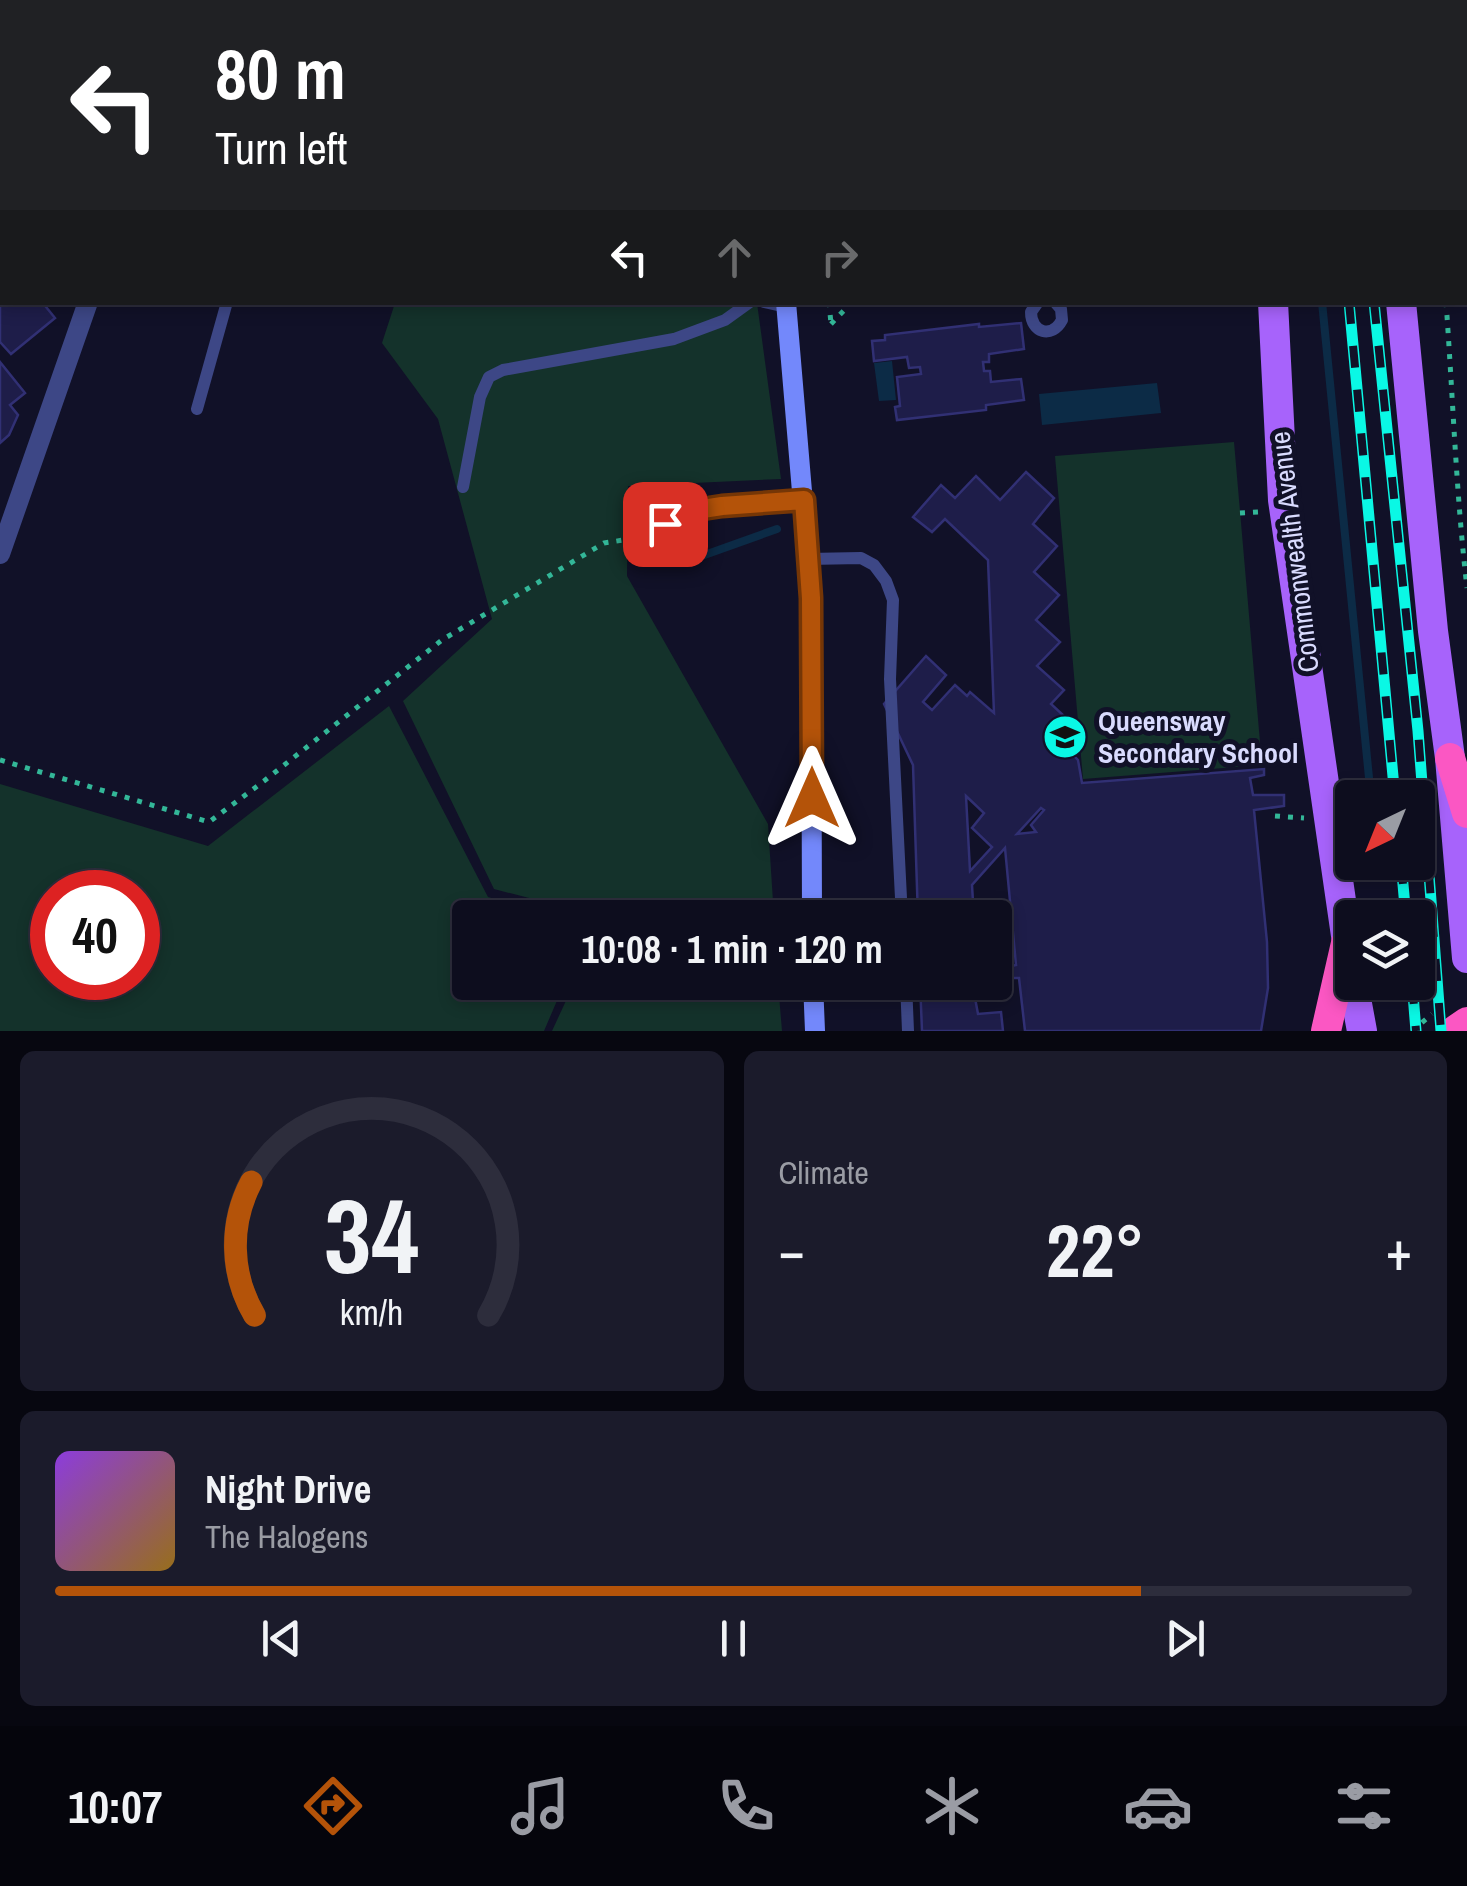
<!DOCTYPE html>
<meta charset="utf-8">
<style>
body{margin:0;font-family:"Archivo Narrow",sans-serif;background:#1b1b2b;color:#f1f3f6;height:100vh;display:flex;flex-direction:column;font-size:38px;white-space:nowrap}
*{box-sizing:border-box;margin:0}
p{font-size:32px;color:#9a9ca4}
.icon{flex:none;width:55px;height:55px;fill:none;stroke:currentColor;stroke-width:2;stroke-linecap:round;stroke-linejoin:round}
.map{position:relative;height:1031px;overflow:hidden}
.panel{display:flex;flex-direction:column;gap:20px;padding:20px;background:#070710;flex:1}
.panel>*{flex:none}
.guide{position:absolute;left:0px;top:0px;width:1468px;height:305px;box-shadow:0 5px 15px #0003,0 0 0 2px #2d2d3c;background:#202124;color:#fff;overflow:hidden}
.needle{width:65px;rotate:223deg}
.buttons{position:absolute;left:1335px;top:780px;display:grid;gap:20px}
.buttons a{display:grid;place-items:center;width:100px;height:100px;border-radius:10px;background:#0d0d1e;box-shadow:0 5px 15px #0003,0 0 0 2px #2d2d3c;font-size:50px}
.speed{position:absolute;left:30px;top:870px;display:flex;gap:20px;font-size:50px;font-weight:700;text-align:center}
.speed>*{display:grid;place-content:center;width:130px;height:130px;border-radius:50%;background:#0d0d1e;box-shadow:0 5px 15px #0003,0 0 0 2px #2d2d3c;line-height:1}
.speed .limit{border:15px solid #d22;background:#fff;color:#111}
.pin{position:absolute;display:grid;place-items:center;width:85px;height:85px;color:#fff;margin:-42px;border-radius:20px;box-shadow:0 5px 15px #0006}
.me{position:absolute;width:110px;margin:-55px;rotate:0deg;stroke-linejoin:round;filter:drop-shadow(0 0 8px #0008)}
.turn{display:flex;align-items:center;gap:35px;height:210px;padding:0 50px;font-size:45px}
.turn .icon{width:130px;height:130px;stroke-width:2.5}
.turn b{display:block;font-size:70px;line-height:85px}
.lanes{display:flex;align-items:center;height:95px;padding:0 50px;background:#0003;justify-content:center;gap:50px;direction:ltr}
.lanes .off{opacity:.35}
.big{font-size:75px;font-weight:700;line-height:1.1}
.panel .widget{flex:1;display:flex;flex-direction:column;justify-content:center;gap:15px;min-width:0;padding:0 35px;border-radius:15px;background:#1b1b2b}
.panel .dial{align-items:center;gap:0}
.dial svg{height:260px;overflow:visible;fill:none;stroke:#2d2d3c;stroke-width:7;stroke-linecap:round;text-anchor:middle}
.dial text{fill:#f1f3f6;stroke:none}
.song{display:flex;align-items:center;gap:30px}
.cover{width:120px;height:120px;border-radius:15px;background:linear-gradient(135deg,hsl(270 70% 55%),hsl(40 70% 35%))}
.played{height:10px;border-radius:5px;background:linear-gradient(90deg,#b45309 80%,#2d2d3c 80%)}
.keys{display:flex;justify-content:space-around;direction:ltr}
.heat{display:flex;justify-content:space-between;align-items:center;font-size:55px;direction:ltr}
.panel .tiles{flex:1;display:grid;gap:20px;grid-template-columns:1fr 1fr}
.widget:last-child{grid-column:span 2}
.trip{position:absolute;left:452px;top:900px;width:560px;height:100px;border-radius:10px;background:#0d0d1e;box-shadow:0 5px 15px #0003,0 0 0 2px #2d2d3c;font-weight:700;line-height:100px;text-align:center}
.menu{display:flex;height:160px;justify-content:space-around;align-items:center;background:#05050c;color:#9a9ca4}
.menu .icon{width:70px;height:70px}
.menu .on{color:#b45309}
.menu b{font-size:45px;color:#f1f3f6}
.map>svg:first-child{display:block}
</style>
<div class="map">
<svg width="1467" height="1031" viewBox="0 0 1467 1031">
<rect width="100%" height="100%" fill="#111128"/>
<path fill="#14322b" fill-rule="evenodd" d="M395,303h362l24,176 -153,7 -1,90 141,248 6,93h-216l-2,-12 -62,-16 -91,-188 89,-82 -54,-200 -56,-76z
M1234,442l28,323 -179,14 -28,-323z
M389,706l99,191 62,18v2l-80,1v64l91,1 1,6 -18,42h-544v-247l208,62zM52,892h86v86h-86z
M568,983h210l4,48h-230l18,-39z"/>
<path fill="#0c2b46" d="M892,361l4,39 -17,1 -5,-38z
M1157,383l4,30 -119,12 -3,-31z"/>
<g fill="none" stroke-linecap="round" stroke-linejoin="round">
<path stroke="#0c2b46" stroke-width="8" d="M1295,0v2
M1322,302l49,496
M696,558l81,-29"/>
</g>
<path fill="#1e1d49" stroke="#313074" stroke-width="2.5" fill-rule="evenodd" d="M818,0h174l1,2h-174z
M0,82l2,2v69l-2,2z
M0,262l2,3v37h40l13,16 -44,36 -11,-12z
M1021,323l3,26 -35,5v8h-6l1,9h6l1,11 30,-3 3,21 -38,5v5l-89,10 -2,-13 5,-1 -3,-29 24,-3 -1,-7 -11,1 -2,-11 -33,4 -2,-20 13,-1v-5l94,-11v3z
M0,362l25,31 -15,12 8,10 -9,20 -9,8z
M1026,472l28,26 -21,26 24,22 -23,26 25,23 -23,25 24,22 -23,24 27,24 -13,14 12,11 -14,15 29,30 4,23 182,-14v6l-14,3 3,17h31v11l-30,4 13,132 1,46 -7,43h-236l-6,-53h-11v17l-33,3 3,16 23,-2 2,19h-81l-2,-49h75v-29h11l1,14 9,-2 -11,-117 -33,37 2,33h-56l-5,-153 -29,-61 42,-48 20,19 -23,27 9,8 23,-25 12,11 3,-4 24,21 -6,-153 -43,-41 -13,13 -19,-15 28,-32 14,13 21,-22 24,24zM966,796l18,17 -12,15 20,19 -22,24zM1041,808l3,2 -13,15 5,7 -19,2z"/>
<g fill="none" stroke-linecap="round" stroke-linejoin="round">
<path stroke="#33b798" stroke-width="5" stroke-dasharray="5 8" stroke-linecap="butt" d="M798,0v2
M1004,0v2
M1415,0l1,2
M1009,2l22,-2
M1465,34h2
M1465,275h2
M829,302l2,22
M1446,302c7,96 10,191 21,286
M831,324l21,-22
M1240,513l18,-1
M0,760l209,62 55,-41 178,-141 162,-97 26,-4
M1275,816l29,2
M1412,1031l20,-17"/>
<path stroke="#3d4786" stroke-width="12" d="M270,0l2,2
M764,302l22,5
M1038,302l-7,10c0,21 21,27 31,8l-1,-11 -6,-7
M197,409l30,-107
M463,487l17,-90 9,-20 14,-7 171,-31 51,-19 25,-18
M648,536l35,-24 40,-6 81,-6
M808,559l53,-1 13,7 12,16 7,19 -3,79 12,239
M906,982l2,49"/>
<path stroke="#3d4786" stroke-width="20" d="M0,554l88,-252"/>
<path stroke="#7388fb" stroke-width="20" d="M755,0v2
M786,302l25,296 1,320
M813,982l2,49"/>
<path stroke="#a763fb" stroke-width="30" d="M1252,0v2
M1374,0v2
M1273,302l10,198 68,470
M1401,302l32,329 17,127 17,200
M1353,982l9,49"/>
<path stroke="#fb57c3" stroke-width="30" d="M1450,758l17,55
M1326,1031l20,-88
M1454,1031l13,-9"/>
<defs>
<path id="rail" d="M1321,0v2
M1343,0l1,2
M1349,302l46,496
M1374,302l44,429 23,300
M1401,862l5,56
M1412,982l4,49"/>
</defs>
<use href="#rail" stroke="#0af8e5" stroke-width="11"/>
<use href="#rail" stroke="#111128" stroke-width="8" stroke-dasharray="22" stroke-linecap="butt"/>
</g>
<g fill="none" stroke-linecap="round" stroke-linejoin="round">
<defs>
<path id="route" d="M665,524l18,-12 39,-6 82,-6 7,98 1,200"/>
</defs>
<use href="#route" stroke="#753606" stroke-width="25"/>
<use href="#route" stroke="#b45309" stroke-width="18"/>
</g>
<defs>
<symbol id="school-disc" viewBox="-11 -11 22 22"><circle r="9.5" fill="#0af8e5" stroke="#111128"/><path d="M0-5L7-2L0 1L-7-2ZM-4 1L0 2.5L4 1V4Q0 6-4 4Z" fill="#111"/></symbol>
</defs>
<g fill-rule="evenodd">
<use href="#school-disc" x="1040" y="712" width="50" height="50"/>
</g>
<g text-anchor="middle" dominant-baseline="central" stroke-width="10" stroke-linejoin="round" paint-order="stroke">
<g font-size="28" fill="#d9dbfe" stroke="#111128">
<text transform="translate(1294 552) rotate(-97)">Commonwealth Avenue</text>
</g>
<g font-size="28" font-weight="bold" fill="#d9dbfe" stroke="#111128" text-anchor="start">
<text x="1098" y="721">Queensway<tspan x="1098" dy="32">Secondary School</tspan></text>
</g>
</g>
</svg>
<div class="buttons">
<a><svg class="needle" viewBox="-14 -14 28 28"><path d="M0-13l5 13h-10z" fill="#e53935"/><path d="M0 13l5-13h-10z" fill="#9a9ca4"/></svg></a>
<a><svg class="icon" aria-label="layers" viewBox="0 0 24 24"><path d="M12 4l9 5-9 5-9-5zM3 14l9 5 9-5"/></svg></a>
</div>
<div class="speed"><div class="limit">40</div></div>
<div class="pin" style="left:665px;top:524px;background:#d93025"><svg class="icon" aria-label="arrive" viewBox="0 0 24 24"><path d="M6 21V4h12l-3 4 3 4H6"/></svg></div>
<svg class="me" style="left:812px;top:798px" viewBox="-20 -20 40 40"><path d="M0-17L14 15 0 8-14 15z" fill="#b45309" stroke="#fff" stroke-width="4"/></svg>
<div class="trip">10:08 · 1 min · 120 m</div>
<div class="guide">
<div class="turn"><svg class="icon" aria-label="left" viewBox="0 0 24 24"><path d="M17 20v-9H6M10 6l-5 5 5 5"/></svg><div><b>80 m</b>Turn left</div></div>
<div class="lanes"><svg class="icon" aria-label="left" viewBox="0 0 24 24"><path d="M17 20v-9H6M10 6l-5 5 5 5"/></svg><svg class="icon off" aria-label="ahead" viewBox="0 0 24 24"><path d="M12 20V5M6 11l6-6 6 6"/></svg><svg class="icon off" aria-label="right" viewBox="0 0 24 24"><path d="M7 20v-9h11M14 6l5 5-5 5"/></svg></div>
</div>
</div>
<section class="panel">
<div class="tiles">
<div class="widget dial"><svg viewBox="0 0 100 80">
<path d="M14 69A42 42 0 1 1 86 69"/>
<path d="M14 69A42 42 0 0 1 13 28" stroke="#b45309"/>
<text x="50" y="56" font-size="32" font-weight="700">34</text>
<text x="50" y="72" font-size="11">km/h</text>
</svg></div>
<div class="widget"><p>Climate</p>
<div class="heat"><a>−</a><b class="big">22°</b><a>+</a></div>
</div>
<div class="widget">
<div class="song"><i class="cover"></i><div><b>Night Drive</b><p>The Halogens</p></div></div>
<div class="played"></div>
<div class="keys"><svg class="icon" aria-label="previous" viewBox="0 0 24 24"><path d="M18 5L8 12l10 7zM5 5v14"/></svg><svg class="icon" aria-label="pause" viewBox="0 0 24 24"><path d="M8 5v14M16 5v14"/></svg><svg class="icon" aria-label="next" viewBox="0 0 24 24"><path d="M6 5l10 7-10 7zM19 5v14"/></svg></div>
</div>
</div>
</section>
<nav class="menu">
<b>10:07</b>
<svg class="icon on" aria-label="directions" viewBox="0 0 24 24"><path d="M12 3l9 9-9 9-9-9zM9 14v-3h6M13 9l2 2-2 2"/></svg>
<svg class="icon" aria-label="music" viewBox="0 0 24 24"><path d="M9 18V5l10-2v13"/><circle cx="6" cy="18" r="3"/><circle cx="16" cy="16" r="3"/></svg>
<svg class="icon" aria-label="phone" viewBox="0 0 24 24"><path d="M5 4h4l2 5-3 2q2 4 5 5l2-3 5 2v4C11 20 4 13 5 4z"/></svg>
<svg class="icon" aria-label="climate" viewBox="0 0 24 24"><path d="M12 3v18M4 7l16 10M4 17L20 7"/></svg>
<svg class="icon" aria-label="car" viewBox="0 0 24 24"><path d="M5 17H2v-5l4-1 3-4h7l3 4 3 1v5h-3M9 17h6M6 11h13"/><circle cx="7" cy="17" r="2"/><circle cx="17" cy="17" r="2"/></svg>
<svg class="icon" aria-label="filters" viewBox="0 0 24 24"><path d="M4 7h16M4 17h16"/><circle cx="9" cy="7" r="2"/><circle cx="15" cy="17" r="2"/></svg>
</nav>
